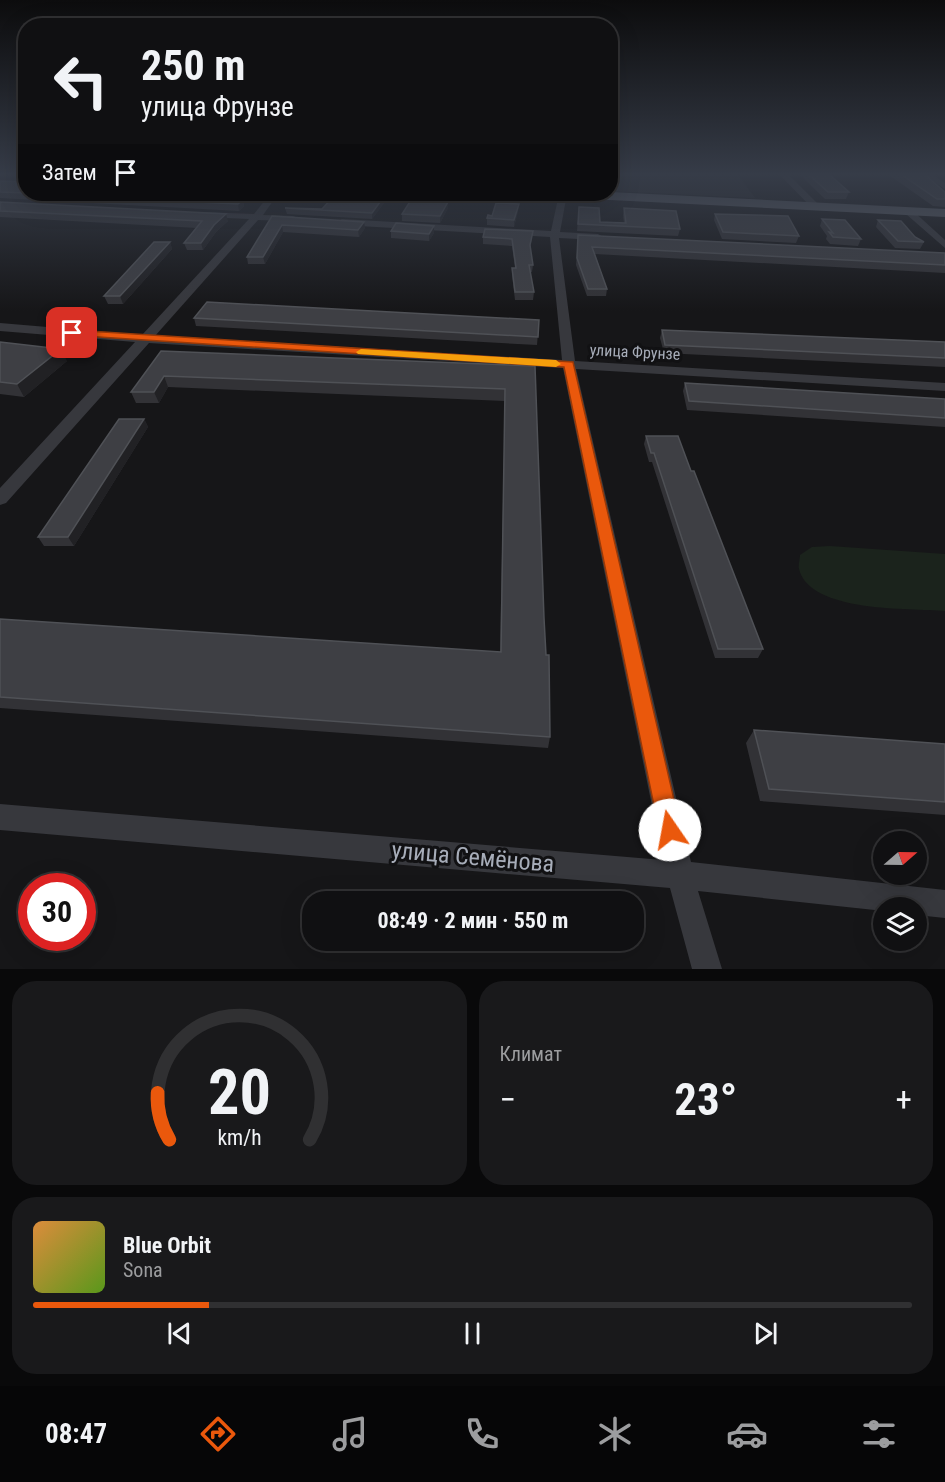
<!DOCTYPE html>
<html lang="ru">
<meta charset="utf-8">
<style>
body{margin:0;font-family:"Roboto Condensed",sans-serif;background:#19191b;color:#f1f3f6;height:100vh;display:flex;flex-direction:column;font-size:22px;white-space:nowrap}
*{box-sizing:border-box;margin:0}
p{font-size:20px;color:#9c9d9f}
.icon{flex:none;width:33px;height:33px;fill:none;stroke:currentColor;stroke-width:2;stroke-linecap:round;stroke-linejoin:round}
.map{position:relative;height:969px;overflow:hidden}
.panel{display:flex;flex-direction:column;gap:12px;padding:12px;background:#09090a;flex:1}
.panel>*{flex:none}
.hud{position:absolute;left:18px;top:18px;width:600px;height:183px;border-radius:24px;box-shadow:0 6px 24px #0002,0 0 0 2px #303032;background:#101012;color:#f1f3f6;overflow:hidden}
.needle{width:39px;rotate:70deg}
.fabs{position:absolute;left:873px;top:831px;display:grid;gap:12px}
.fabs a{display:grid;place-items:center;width:54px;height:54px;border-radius:50%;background:#101012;box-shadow:0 6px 24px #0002,0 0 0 2px #303032;font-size:30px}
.speed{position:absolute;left:18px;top:873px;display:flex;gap:12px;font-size:30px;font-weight:700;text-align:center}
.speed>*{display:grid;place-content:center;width:78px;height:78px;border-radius:50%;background:#101012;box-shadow:0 6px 24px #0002,0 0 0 2px #303032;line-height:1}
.speed .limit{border:9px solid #d22;background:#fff;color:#111}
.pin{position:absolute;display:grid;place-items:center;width:51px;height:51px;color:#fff;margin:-26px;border-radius:12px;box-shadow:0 3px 9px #0006}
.me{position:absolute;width:66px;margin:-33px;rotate:348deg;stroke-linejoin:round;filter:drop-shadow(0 0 4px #0008)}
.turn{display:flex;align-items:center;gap:21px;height:126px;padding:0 24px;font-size:27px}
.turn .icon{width:78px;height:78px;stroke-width:2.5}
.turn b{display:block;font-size:42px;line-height:51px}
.then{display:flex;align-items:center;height:57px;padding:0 24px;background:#0003;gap:12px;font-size:22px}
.big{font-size:45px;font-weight:700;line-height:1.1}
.panel .card{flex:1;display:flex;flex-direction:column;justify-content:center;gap:9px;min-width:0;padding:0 21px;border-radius:24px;background:#19191b}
.panel .dial{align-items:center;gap:0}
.dial svg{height:156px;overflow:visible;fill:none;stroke:#303032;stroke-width:7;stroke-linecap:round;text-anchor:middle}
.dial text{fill:#f1f3f6;stroke:none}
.song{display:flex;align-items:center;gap:18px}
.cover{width:72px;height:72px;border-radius:9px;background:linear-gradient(135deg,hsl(30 70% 55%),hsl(90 70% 35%))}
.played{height:6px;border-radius:3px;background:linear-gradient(90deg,#ea580c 20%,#303032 20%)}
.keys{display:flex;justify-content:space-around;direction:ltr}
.heat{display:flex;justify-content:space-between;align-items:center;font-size:33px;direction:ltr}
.panel .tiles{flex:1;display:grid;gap:12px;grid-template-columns:1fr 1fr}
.card:last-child{grid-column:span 2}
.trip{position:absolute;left:302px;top:891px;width:342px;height:60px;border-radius:24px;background:#101012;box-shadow:0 6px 24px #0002,0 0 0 2px #303032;font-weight:700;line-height:60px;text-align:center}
.menu{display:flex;height:96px;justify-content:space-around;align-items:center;background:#060607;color:#9c9d9f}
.menu .icon{width:42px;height:42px}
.menu .active{color:#ea580c}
.menu b{font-size:27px;color:#f1f3f6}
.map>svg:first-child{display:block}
</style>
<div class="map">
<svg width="945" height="969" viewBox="0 0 945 969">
<rect width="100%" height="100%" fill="#161618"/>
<path fill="#222225" d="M611,175h127l17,23 -144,-7z"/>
<path fill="#1b231c" d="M830,546l115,8v57c-35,-3 -135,2 -146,-42 -1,-4 1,-10 1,-14l12,-8z"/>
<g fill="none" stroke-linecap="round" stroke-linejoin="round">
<path fill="#37383d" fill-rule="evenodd" d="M780,175h9l30,30v4h-6z
M923,175h10l12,8v6z
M270,194h8l-15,21 30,1 3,1v4l-38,-1 -103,116 407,24 -12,-123 -208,-12 -5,-3 5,-3 209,12 8,-37h8l-7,38 38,2 5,3 -5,3 -39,-2 16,123 370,22v8l-369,-22 115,493 254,28v28l-29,-3v-7h-32v3l-186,-20 24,78h-30l-22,-81 -670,-58v-26l663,56 -100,-492 -414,-25 -143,160 -6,2v-17l135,-146 -135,-11v-8l142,12 107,-116 -44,-2 -3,-1v-4l52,2z
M906,210h6l33,30v8l-39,-34z"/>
<path fill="#5a5e66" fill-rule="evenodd" d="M610,192l335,17v8l-374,-19 -7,-4z"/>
</g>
<path fill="#323236" d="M800,175h30l19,17 -3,7h-21z
M889,175h36l20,17v15l-12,-1z
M0,181l26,1v12h192l1,3 -1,2 25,1 1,6 -5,5 -239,-13z
M386,194l1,5 -15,20 -85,-5 -2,-6 37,1z
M0,202l228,19 -12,11 -13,18h-16l-3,-7 13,-15 -197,-11z
M519,204l-1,7 -4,16 -27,-2v-7l5,-2z
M579,207l21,15 24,1 -1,-8 1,-7 56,21 -2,7 -101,-5z
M448,208l-8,15 -38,-2v-7z
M715,214l84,22 -3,7 -74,-4 -8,-19z
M272,216l92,6 1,6 -6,9 -76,-5 -18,32h-17l-1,-7z
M822,219l39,20 -3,7 -28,-2 -4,-5 1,-3 -7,-10z
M878,220l37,17 9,5 -4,7 -25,-1 -19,-21z
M434,226v7l-5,8 -38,-3v-7z
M578,235l367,18v20l-350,-19 12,35 -1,7h-19l-11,-31z
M483,237l49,1 -2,10 3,17 -1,7h-2l4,20 -1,8h-18l-3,-25v-7h3l-3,-22 -29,-2z
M170,242l2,7 -49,55h-15l-4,-8z
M194,318l345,2 -2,25 -341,-19z
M662,330l283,12v25l-281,-14 -4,-15z
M0,342l67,19 -43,36 -24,-3z
M161,351l374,15 9,252 6,119 -2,11 -548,-40v-89l500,33 5,-251 -337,-14 -9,16h-23l-5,-11z
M685,383l260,16v28l-258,-17 -4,-19z
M144,419l4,8 -74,119h-30l-6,-9z
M646,436l45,35 72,178 -5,9h-43l-63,-196h-3l-5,-18z
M754,730l191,14v71l-185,-14 -14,-58z"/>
<path fill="#212124" d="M215,194h3l1,3 -6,6 -3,-5z
M386,194l1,5 -15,20v-6z
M243,200l1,6 -5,5 -1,-7z
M448,202v6l-8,15v-7z
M519,204l-1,7 -4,16v-7z
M226,214l2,7 -12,11 -13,18 -2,-7 13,-18z
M364,222l1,6 -6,9 -1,-7z
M282,225l1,7 -18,32 -2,-7z
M434,226v7l-5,8v-7z
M170,242l2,7 -49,55 -3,-8z
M61,349l6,12 -43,36 -7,-13z
M164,376l4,11 -9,16 -5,-11z
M144,419l4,8 -74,119 -6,-9z"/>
<path fill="#3e3f44" stroke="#4f5156" stroke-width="1.5" d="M809,175h21l19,17h-21z
M902,175h23l20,17v7h-8z
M0,181l26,1v11l-26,-1z
M36,194h179l-5,4 33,2 -5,4z
M372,194h14l-14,19 -87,-5 37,1 11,-12 35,1z
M411,200l37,2 -8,14 -38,-2z
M0,202l226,12 -12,11 -13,18h-17l18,-22 -202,-10z
M496,203l23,1 -5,16 -27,-2 1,-3 4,1z
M579,207l20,1 1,14 26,1 -2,-15 52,3 4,18 -102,-5z
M715,214l73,2 11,20 -76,-4z
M272,216l92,6 -6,8 -76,-5 -19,32h-16z
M822,219l23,1 16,19 -28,-2 -4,-5 4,1z
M878,220l23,1 14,16 9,5 -26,-1z
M396,223l38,3 -5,8 -38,-3z
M485,229l48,2 -3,14 3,20h-4l5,27h-19l-3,-24h4l-4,-29 -29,-2z
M578,235l367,18v12l-353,-18 15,42h-19l-11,-31z
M154,242h16l-50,54h-16z
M207,302l332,18 -1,17 -344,-19z
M662,330l283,12v16l-280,-13z
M0,342l61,7 -44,35 -17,-2z
M161,351l374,15 9,252 2,37h3l1,82 -550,-40v-78l501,33 4,-263 -341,-13 -10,16h-23z
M685,383l260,16v19l-256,-17z
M119,419h25l-76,118h-30z
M646,436h32l13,35h3l69,178h-45l-64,-196h-3z
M754,730l191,14v58l-176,-13z"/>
<linearGradient id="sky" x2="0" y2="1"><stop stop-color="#0c0c0d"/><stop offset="0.56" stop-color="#363c48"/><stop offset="1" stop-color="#363c48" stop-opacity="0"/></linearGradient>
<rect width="945" height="311" fill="url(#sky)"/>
<path fill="#ea580c" stroke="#983908" stroke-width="1.5" d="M72,330l501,32 108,468 -3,7 -8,4 -7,-4 -4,-7 -95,-463 -496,-32v-4z"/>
<path fill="#f59e0b" d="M361,349l195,11 5,4 -5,3 -198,-13 -2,-2z"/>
<g text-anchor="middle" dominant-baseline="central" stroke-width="6" stroke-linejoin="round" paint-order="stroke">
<g font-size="16" fill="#a7adb9" stroke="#111113">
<text transform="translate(635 352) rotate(3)">улица Фрунзе</text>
</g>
<g font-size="24" fill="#a7adb9" stroke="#111113">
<text transform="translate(473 857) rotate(5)">улица Семёнова</text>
</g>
</g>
</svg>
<div class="fabs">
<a><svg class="needle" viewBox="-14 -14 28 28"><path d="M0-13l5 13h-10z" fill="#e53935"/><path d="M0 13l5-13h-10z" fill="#9c9d9f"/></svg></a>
<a><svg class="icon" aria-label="layers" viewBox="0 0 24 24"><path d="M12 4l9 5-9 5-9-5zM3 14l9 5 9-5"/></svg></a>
</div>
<div class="speed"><div class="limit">30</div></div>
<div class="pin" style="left:72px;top:333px;background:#d93025"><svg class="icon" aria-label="arrive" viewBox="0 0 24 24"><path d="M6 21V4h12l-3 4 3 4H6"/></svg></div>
<svg class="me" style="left:670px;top:830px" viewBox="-20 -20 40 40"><circle r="19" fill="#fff"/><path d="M0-13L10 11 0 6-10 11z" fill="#ea580c"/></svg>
<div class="trip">08:49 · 2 мин · 550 m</div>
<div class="hud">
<div class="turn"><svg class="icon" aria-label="left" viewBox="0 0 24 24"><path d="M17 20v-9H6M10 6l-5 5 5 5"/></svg><div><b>250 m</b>улица Фрунзе</div></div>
<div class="then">Затем<svg class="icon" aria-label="arrive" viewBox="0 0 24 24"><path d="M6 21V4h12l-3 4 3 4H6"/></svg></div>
</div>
</div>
<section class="panel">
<div class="tiles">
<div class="card dial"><svg viewBox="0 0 100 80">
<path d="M14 69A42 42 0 1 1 86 69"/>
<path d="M14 69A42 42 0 0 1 8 45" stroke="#ea580c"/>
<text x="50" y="56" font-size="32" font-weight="700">20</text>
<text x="50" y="72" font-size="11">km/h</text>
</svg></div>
<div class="card"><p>Климат</p>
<div class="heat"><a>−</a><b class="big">23°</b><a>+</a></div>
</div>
<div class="card">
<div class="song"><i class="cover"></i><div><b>Blue Orbit</b><p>Sona</p></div></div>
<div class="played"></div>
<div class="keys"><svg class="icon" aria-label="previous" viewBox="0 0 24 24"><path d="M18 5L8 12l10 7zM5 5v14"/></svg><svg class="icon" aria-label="pause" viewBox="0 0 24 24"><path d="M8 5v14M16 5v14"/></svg><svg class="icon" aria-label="next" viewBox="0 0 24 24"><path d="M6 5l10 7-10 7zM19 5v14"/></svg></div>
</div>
</div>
</section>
<nav class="menu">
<b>08:47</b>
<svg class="icon active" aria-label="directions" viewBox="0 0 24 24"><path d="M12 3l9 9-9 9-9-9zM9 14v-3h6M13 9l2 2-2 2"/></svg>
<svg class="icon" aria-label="music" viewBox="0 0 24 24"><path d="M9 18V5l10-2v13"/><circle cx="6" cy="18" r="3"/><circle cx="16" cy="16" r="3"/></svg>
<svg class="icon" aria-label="phone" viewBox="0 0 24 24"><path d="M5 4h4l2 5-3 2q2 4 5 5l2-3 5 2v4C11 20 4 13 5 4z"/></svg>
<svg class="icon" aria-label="climate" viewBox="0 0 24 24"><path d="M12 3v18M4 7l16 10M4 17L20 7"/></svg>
<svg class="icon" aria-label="car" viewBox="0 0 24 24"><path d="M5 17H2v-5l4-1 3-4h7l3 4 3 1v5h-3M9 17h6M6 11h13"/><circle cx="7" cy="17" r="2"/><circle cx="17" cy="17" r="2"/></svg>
<svg class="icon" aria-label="filters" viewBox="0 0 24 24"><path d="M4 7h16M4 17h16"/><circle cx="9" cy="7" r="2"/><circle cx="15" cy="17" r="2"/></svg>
</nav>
